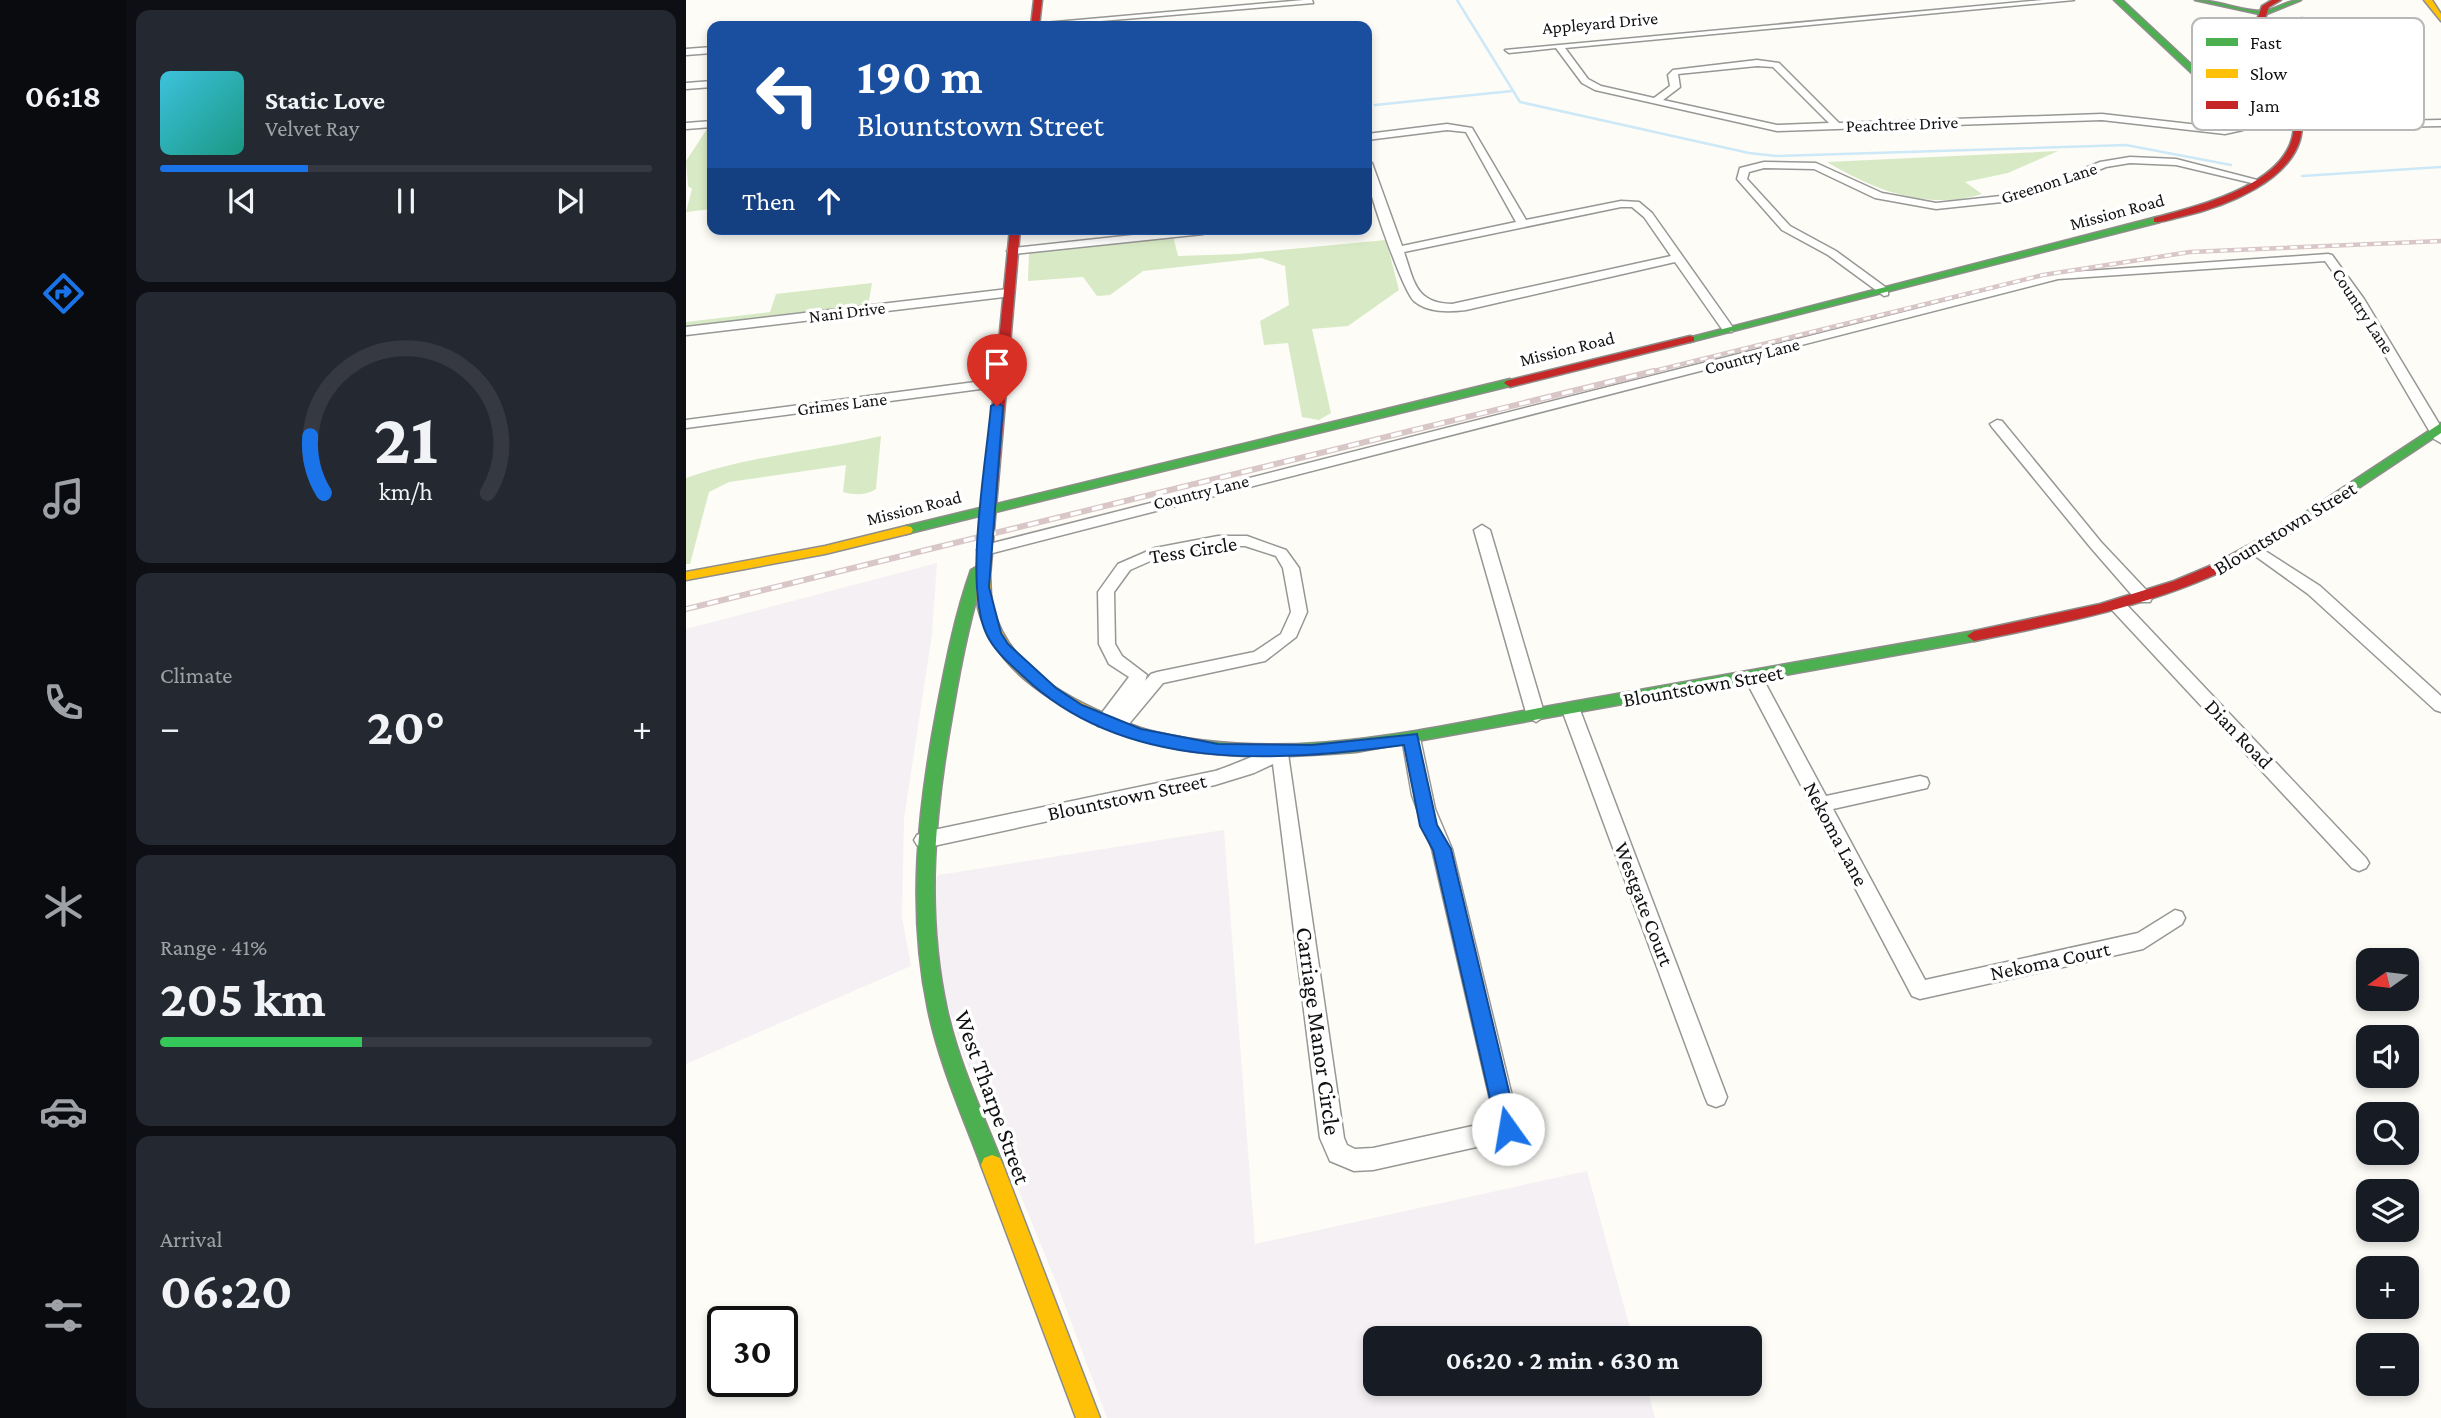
<!DOCTYPE html>
<meta charset="utf-8">
<style>
body{margin:0;font-family:"Crimson Pro",serif;background:#242831;color:#f1f3f6;height:100vh;display:flex;flex-direction:column;font-size:26px;white-space:nowrap}
*{box-sizing:border-box;margin:0}
p{font-size:23px;color:#9ea1a6}
.icon{flex:none;width:38px;height:38px;fill:none;stroke:currentColor;stroke-width:2;stroke-linecap:round;stroke-linejoin:round}
.map{position:relative;flex:1;overflow:hidden}
.side{display:flex;flex-direction:column;gap:10px;padding:10px;background:#0d0f14;width:560px}
.side>*{flex:none}
.banner{position:absolute;left:21px;top:21px;width:665px;height:214px;border-radius:14px;box-shadow:0 4px 10px #0003;background:#1a4fa0;color:#fff;overflow:hidden}
.needle{width:46px;rotate:256deg}
.controls{position:absolute;left:1670px;top:948px;display:grid;gap:14px}
.controls a{display:grid;place-items:center;width:63px;height:63px;border-radius:14px;background:#171b24;box-shadow:0 4px 10px #0003;font-size:35px}
.speed{position:absolute;left:21px;top:1306px;display:flex;gap:14px;font-size:35px;font-weight:700;text-align:center}
.speed>*{display:grid;place-content:center;width:91px;height:91px;border-radius:50%;background:#171b24;box-shadow:0 4px 10px #0003;line-height:1}
.speed .limit{border:4px solid #111;border-radius:10px;background:#fff;color:#111}
.pin{position:absolute;display:grid;place-items:center;width:60px;height:60px;color:#fff;margin:-72px -30px;border-radius:50% 50% 50% 0;rotate:-45deg;box-shadow:0 0 7px #0007}
.pin .icon{rotate:45deg}
.me{position:absolute;width:77px;margin:-38px;rotate:347deg;stroke-linejoin:round;filter:drop-shadow(0 0 5px #0008)}
.turn{display:flex;align-items:center;gap:24px;height:147px;padding:0 35px;font-size:32px}
.turn .icon{width:91px;height:91px;stroke-width:2.5}
.turn b{display:block;font-size:49px;line-height:60px}
.then{display:flex;align-items:center;height:66px;padding:0 35px;background:#0003;gap:14px;font-size:26px}
.big{font-size:52px;font-weight:700;line-height:1.1}
.side .widget{flex:1;display:flex;flex-direction:column;justify-content:center;gap:10px;min-width:0;padding:0 24px;border-radius:14px;background:#242831}
.side .dial{align-items:center;gap:0}
.dial svg{height:182px;overflow:visible;fill:none;stroke:#363941;stroke-width:7;stroke-linecap:round;text-anchor:middle}
.dial text{fill:#f1f3f6;stroke:none}
.song{display:flex;align-items:center;gap:21px}
.cover{width:84px;height:84px;border-radius:10px;background:linear-gradient(135deg,hsl(190 70% 55%),hsl(170 70% 35%))}
.played{height:7px;border-radius:4px;background:linear-gradient(90deg,#1a73e8 30%,#363941 30%)}
.keys{display:flex;justify-content:space-around;direction:ltr}
.heat{display:flex;justify-content:space-between;align-items:center;font-size:38px;direction:ltr}
.charge{height:10px;border-radius:5px;background:linear-gradient(90deg,#34c759 41%,#363941 0)}
.trip{position:absolute;left:677px;top:1326px;width:399px;height:70px;border-radius:14px;background:#171b24;box-shadow:0 4px 10px #0003;font-weight:700;line-height:70px;text-align:center}
main{display:flex;flex:1;min-height:0}
.tabs{display:flex;flex-direction:column;width:126px;justify-content:space-around;align-items:center;background:#090b0e;color:#9ea1a6}
.tabs .icon{width:49px;height:49px}
.tabs .current{color:#1a73e8}
.tabs b{font-size:32px;color:#f1f3f6}
.map>svg:first-child{display:block}
</style>
<main>
<nav class="tabs">
<b>06:18</b>
<svg class="icon current" aria-label="directions" viewBox="0 0 24 24"><path d="M12 3l9 9-9 9-9-9zM9 14v-3h6M13 9l2 2-2 2"/></svg>
<svg class="icon" aria-label="music" viewBox="0 0 24 24"><path d="M9 18V5l10-2v13"/><circle cx="6" cy="18" r="3"/><circle cx="16" cy="16" r="3"/></svg>
<svg class="icon" aria-label="phone" viewBox="0 0 24 24"><path d="M5 4h4l2 5-3 2q2 4 5 5l2-3 5 2v4C11 20 4 13 5 4z"/></svg>
<svg class="icon" aria-label="climate" viewBox="0 0 24 24"><path d="M12 3v18M4 7l16 10M4 17L20 7"/></svg>
<svg class="icon" aria-label="car" viewBox="0 0 24 24"><path d="M5 17H2v-5l4-1 3-4h7l3 4 3 1v5h-3M9 17h6M6 11h13"/><circle cx="7" cy="17" r="2"/><circle cx="17" cy="17" r="2"/></svg>
<svg class="icon" aria-label="filters" viewBox="0 0 24 24"><path d="M4 7h16M4 17h16"/><circle cx="9" cy="7" r="2"/><circle cx="15" cy="17" r="2"/></svg>
</nav>
<section class="side">
<div class="widget">
<div class="song"><i class="cover"></i><div><b>Static Love</b><p>Velvet Ray</p></div></div>
<div class="played"></div>
<div class="keys"><svg class="icon" aria-label="previous" viewBox="0 0 24 24"><path d="M18 5L8 12l10 7zM5 5v14"/></svg><svg class="icon" aria-label="pause" viewBox="0 0 24 24"><path d="M8 5v14M16 5v14"/></svg><svg class="icon" aria-label="next" viewBox="0 0 24 24"><path d="M6 5l10 7-10 7zM19 5v14"/></svg></div>
</div>
<div class="widget dial"><svg viewBox="0 0 100 80">
<path d="M14 69A42 42 0 1 1 86 69"/>
<path d="M14 69A42 42 0 0 1 8 44" stroke="#1a73e8"/>
<text x="50" y="56" font-size="32" font-weight="700">21</text>
<text x="50" y="72" font-size="11">km/h</text>
</svg></div>
<div class="widget"><p>Climate</p>
<div class="heat"><a>−</a><b class="big">20°</b><a>+</a></div>
</div>
<div class="widget"><p>Range · 41%</p><b class="big">205 km</b><div class="charge"></div></div>
<div class="widget"><p>Arrival</p><b class="big">06:20</b></div>
</section>
<div class="map">
<svg width="1755" height="1418" viewBox="0 0 1755 1418">
<rect width="100%" height="100%" fill="#fdfcf7"/>
<path fill="#f5f0f3" d="M251,563l-5,71 -28,185 -2,98 9,49 -225,98v-435z
M538,830l31,414 332,-73 46,168h-257v45h270l9,34h-548l-49,-131 -95,-233 -23,-73 -7,-92 5,-14z"/>
<path fill="#d8eac5" d="M23,126h3v83l-26,3 6,-23 -4,-3 -2,-25z
M1372,151l-50,22 -43,9 17,12c-55,17 -108,-4 -155,-32z
M487,236l5,20 61,-2 147,-14 13,50 -51,36 -36,3 19,84 -12,7 -17,-3 -14,-74 -24,2 -4,-24 29,-16 -4,-39 -24,-8 -118,13 -33,24 -13,1 -14,-19 -55,4 1,-28z
M186,283l-4,24 -182,22v-7l84,-10 6,-18z
M195,436l-5,53c-11,7 -21,6 -33,3l3,-27 -117,17 -20,10 -19,72h-4v-86c62,-22 131,-27 195,-42z"/>
<path fill="#cde8f7" d="M1615,16c18,3 23,22 38,31 13,8 30,6 42,17l-55,2 -28,-6c-13,-18 -7,-26 3,-44z"/>
<g fill="none" stroke-linecap="round" stroke-linejoin="round">
<path stroke="#cde8f7" stroke-width="2.5" d="M771,0l63,102 229,51 27,3 350,-11 105,20
M689,105l137,-14
M1616,176l139,-9"/>
<defs>
<path id="street" d="M618,0h8l1,3 -271,23h-32z
M1357,0h31l-509,48 23,31 13,7 53,12 16,-12 -2,-11 5,-5 84,-10 22,3 60,60 263,-9 123,14 15,-5 -11,-15 5,-3 16,18 -7,7 -18,4 -123,-14 -325,11 -182,-41 -13,-7 -26,-35 -47,5 -4,-3zM1071,66l16,1 56,56 -52,2 -114,-25 17,-13 -2,-13z
M26,47v6l-26,2v-6z
M26,81v6l-26,2v-6z
M1611,112l91,9 53,-1v6l-53,1 -94,-10v-4z
M26,121v6l-26,2v-6z
M761,124l25,4 54,92 95,-19 18,1 13,11 82,116 -2,3h-8l-49,-70 -209,48c-17,2 -38,3 -52,-9 -11,-10 -45,-107 -47,-125 -1,-5 0,-11 0,-16l5,3 30,83 114,-24 -50,-90 -19,-2 -80,10v-6zM935,207h11l12,10 27,39 -219,48c-37,-1 -38,-23 -48,-52z
M1444,157l46,2 89,23 -5,3 -84,-20 -46,-2 -24,4 -47,19 -57,16 -66,7 -61,-11 -61,-29 -50,-1 -15,4 -2,7 43,47 46,25 52,38v6l-4,1 -56,-41 -46,-25 -45,-51 3,-11 24,-6 52,1 66,30 54,10 65,-7 50,-14 49,-20z
M502,229l21,2 -6,3 -190,20 -6,-3 6,-3z
M1642,254l4,1 32,44 77,128v16l-7,-4 -82,-140 -27,-38 -267,18 -1073,276 -8,-5 8,-5 1073,-272z
M322,289l4,1v6l-326,39v-8z
M312,379l5,1v6l-317,42v-8z
M1311,420l5,1 99,121 49,52 2,4 -2,4h-12l-47,-54 -99,-121 -2,-3z
M796,525l8,5 55,186 -9,6 -9,-6 -53,-186z
M532,536h29l39,14 13,18 8,44 -11,25 -31,24 -102,22 -40,48 -6,2 -9,-6 -10,-1 -3,-4 3,-4 31,-41 -20,-13 -10,-20 -1,-52 20,-28 37,-16zM532,546h27l31,10 7,12 8,44 -10,22 -27,18 -97,20 -6,2 -6,7 2,-6 -25,-19 -7,-12 -1,-52 16,-22 34,-15z
M1570,545l64,41 121,110v16l-6,-2 -127,-116 -57,-41 -3,-3 3,-3z
M1432,601l6,1 242,256 3,5 -3,5 -7,3 -7,-3 -240,-258 -2,-4z
M1067,671l9,6 64,119 94,-20 7,2 2,5 -2,5 -94,21 92,171 213,-47 37,-23 7,2 3,6 -3,6 -39,25 -223,50 -8,-3 -168,-319z
M885,704l9,6 147,387 -3,7 -8,3 -8,-3 -3,-7 -143,-387z
M725,732l9,6 15,71 17,40 68,280 -4,8 -8,3 -135,30 -19,1 -24,-10 -10,-23 -47,-374 -19,9 -39,12 -291,63 -7,-3 -3,-5 3,-5 7,-3 291,-61c15,-4 62,-27 72,-24l57,391 3,7 8,4 18,-1 122,-27 -63,-272 -20,-54 -10,-57z"/>
<path id="fast" d="M1428,0h8l114,106 65,9 -4,3 -66,-8z
M1509,0c23,0 49,12 68,11 13,-1 24,-11 38,-11l-37,15z
M1471,217l5,3 -2,2 -470,120 -6,-3z
M824,379l4,2v4l-608,149 -7,-4 7,-4z
M1755,423v10l-141,94h-10l-2,-3z
M292,566l7,4c-15,46 -24,92 -32,140 -18,100 -28,200 -6,300 12,54 36,104 56,155l-3,7 -8,3 -8,-3 -3,-7c-19,-51 -42,-102 -53,-156 -21,-100 -10,-200 9,-300 9,-47 18,-94 34,-139z
M1288,631l7,5 -2,4 -623,112c-74,6 -146,9 -219,-13l-2,-4 8,-6c142,38 288,-2 429,-27 134,-24 268,-47 402,-71z"/>
<path id="slow" d="M1738,0h8l9,14v7z
M220,526l5,1 2,3 -2,3 -86,21 -139,26v-8l139,-26z
M297,572l7,4c1,10 0,22 3,32 18,69 95,101 156,123l2,4 -2,4c-13,4 -34,-8 -46,-13 -52,-23 -110,-58 -125,-118 -2,-10 -2,-22 -2,-32z
M306,1155l8,3 3,7 97,253h-24l-95,-253 3,-7z"/>
<path id="jam" d="M348,0h8l-3,26h-8z
M1586,0h9l-12,7 -10,29c14,27 44,59 43,91 -2,53 -81,81 -122,90 -9,2 -18,6 -26,5v-4c46,-13 155,-37 138,-107 -7,-26 -29,-50 -41,-75l11,-30z
M324,229h10l-30,347 -7,4 -7,-4z
M1004,336l4,1v4l-184,46 -6,-4 2,-2z
M1609,520l7,4 -2,3c-26,16 -52,32 -79,45 -79,36 -163,52 -247,69l-7,-5 7,-5 126,-27 74,-23 38,-16z"/>
</defs>
<use href="#street" stroke="#979795" stroke-width="3"/>
<use href="#fast" stroke="#8e8d8b" stroke-width="3"/>
<use href="#slow" stroke="#8e8d8b" stroke-width="3"/>
<use href="#jam" stroke="#8e8d8b" stroke-width="3"/>
<use href="#street" fill="#fffffe" fill-rule="evenodd"/>
<use href="#fast" fill="#4caf50" fill-rule="evenodd"/>
<use href="#slow" fill="#ffc107" fill-rule="evenodd"/>
<use href="#jam" fill="#c62828" fill-rule="evenodd"/>
<defs>
<path id="rail-far1" d="M960,373l397,-98 147,-23 251,-11"/>
<path id="rail" d="M0,609l968,-238"/>
</defs>
<use href="#rail-far1" stroke="#d9c6c7" stroke-width="4.5"/>
<use href="#rail" stroke="#d9c6c7" stroke-width="6"/>
<use href="#rail-far1" stroke="#fff" stroke-width="2.5" stroke-dasharray="7" stroke-linecap="butt"/>
<use href="#rail" stroke="#fff" stroke-width="3.5" stroke-dasharray="11" stroke-linecap="butt"/>
</g>
<path fill="#1a73e8" stroke="#114b97" stroke-width="2" d="M311,403l6,3 -14,181 12,46 7,11 48,44 26,17 59,24 77,15 94,1 105,-11 20,91 14,24 67,280 -3,7 -7,3 -8,-3 -3,-7 -64,-279 -13,-24 -16,-81c-127,17 -279,28 -380,-68 -14,-13 -30,-26 -38,-44 -22,-49 0,-169 5,-227z"/>
<g text-anchor="middle" dominant-baseline="central" stroke-width="7" stroke-linejoin="round" paint-order="stroke">
<g font-size="18" fill="#111" stroke="#fff">
<text transform="translate(914 23) rotate(-5)">Appleyard Drive</text>
<text transform="translate(1216 124) rotate(-2)">Peachtree Drive</text>
<text transform="translate(1363 183) rotate(-18)">Greenon Lane</text>
<text transform="translate(1431 212) rotate(-15)">Mission Road</text>
<text transform="translate(1677 311) rotate(57)">Country Lane</text>
<text transform="translate(161 312) rotate(-7)">Nani Drive</text>
<text transform="translate(881 349) rotate(-14)">Mission Road</text>
<text transform="translate(1066 356) rotate(-15)">Country Lane</text>
<text transform="translate(156 404) rotate(-7)">Grimes Lane</text>
<text transform="translate(515 492) rotate(-14)">Country Lane</text>
<text transform="translate(228 508) rotate(-14)">Mission Road</text>
</g>
<g font-size="21" fill="#111" stroke="#fff">
<text transform="translate(1599 528) rotate(-31)">Blountstown Street</text>
<text transform="translate(507 550) rotate(-9)">Tess Circle</text>
<text transform="translate(1017 686) rotate(-10)">Blountstown Street</text>
<text transform="translate(1553 734) rotate(46)">Dian Road</text>
<text transform="translate(441 797) rotate(-12)">Blountstown Street</text>
<text transform="translate(1150 834) rotate(62)">Nekoma Lane</text>
<text transform="translate(958 904) rotate(69)">Westgate Court</text>
<text transform="translate(1364 961) rotate(-12)">Nekoma Court</text>
</g>
<g font-size="24" fill="#111" stroke="#fff">
<text transform="translate(633 1031) rotate(82)">Carriage Manor Circle</text>
<text transform="translate(307 1097) rotate(70)">West Tharpe Street</text>
</g>
</g>
<rect x="1506" y="18" width="232" height="112" rx="10" fill="#fff" stroke="#b8b8b8" stroke-width="2"/>
<rect x="1520" y="38" width="32" height="8" fill="#4caf50"/>
<rect x="1520" y="69" width="32" height="9" fill="#ffc107"/>
<rect x="1520" y="101" width="32" height="8" fill="#c62828"/>
<g font-size="19" fill="#111">
<text x="1564" y="49">Fast</text>
<text x="1564" y="80">Slow</text>
<text x="1564" y="112">Jam</text>
</g>
</svg>
<div class="controls">
<a><svg class="needle" viewBox="-14 -14 28 28"><path d="M0-13l5 13h-10z" fill="#e53935"/><path d="M0 13l5-13h-10z" fill="#9ea1a6"/></svg></a>
<a><svg class="icon" aria-label="sound" viewBox="0 0 24 24"><path d="M4 9h4l5-4v14l-5-4H4zM17 9q2 3 0 6"/></svg></a>
<a><svg class="icon" aria-label="search" viewBox="0 0 24 24"><circle cx="10" cy="10" r="6"/><path d="M15 15l6 6"/></svg></a>
<a><svg class="icon" aria-label="layers" viewBox="0 0 24 24"><path d="M12 4l9 5-9 5-9-5zM3 14l9 5 9-5"/></svg></a>
<a>+</a>
<a>−</a>
</div>
<div class="speed"><div class="limit">30</div></div>
<div class="pin" style="left:311px;top:406px;background:#d93025"><svg class="icon" aria-label="arrive" viewBox="0 0 24 24"><path d="M6 21V4h12l-3 4 3 4H6"/></svg></div>
<svg class="me" style="left:822px;top:1129px" viewBox="-20 -20 40 40"><circle r="19" fill="#fff"/><path d="M0-13L10 11 0 6-10 11z" fill="#1a73e8"/></svg>
<div class="trip">06:20 · 2 min · 630 m</div>
<div class="banner">
<div class="turn"><svg class="icon" aria-label="left" viewBox="0 0 24 24"><path d="M17 20v-9H6M10 6l-5 5 5 5"/></svg><div><b>190 m</b>Blountstown Street</div></div>
<div class="then">Then<svg class="icon" aria-label="ahead" viewBox="0 0 24 24"><path d="M12 20V5M6 11l6-6 6 6"/></svg></div>
</div>
</div>
</main>
